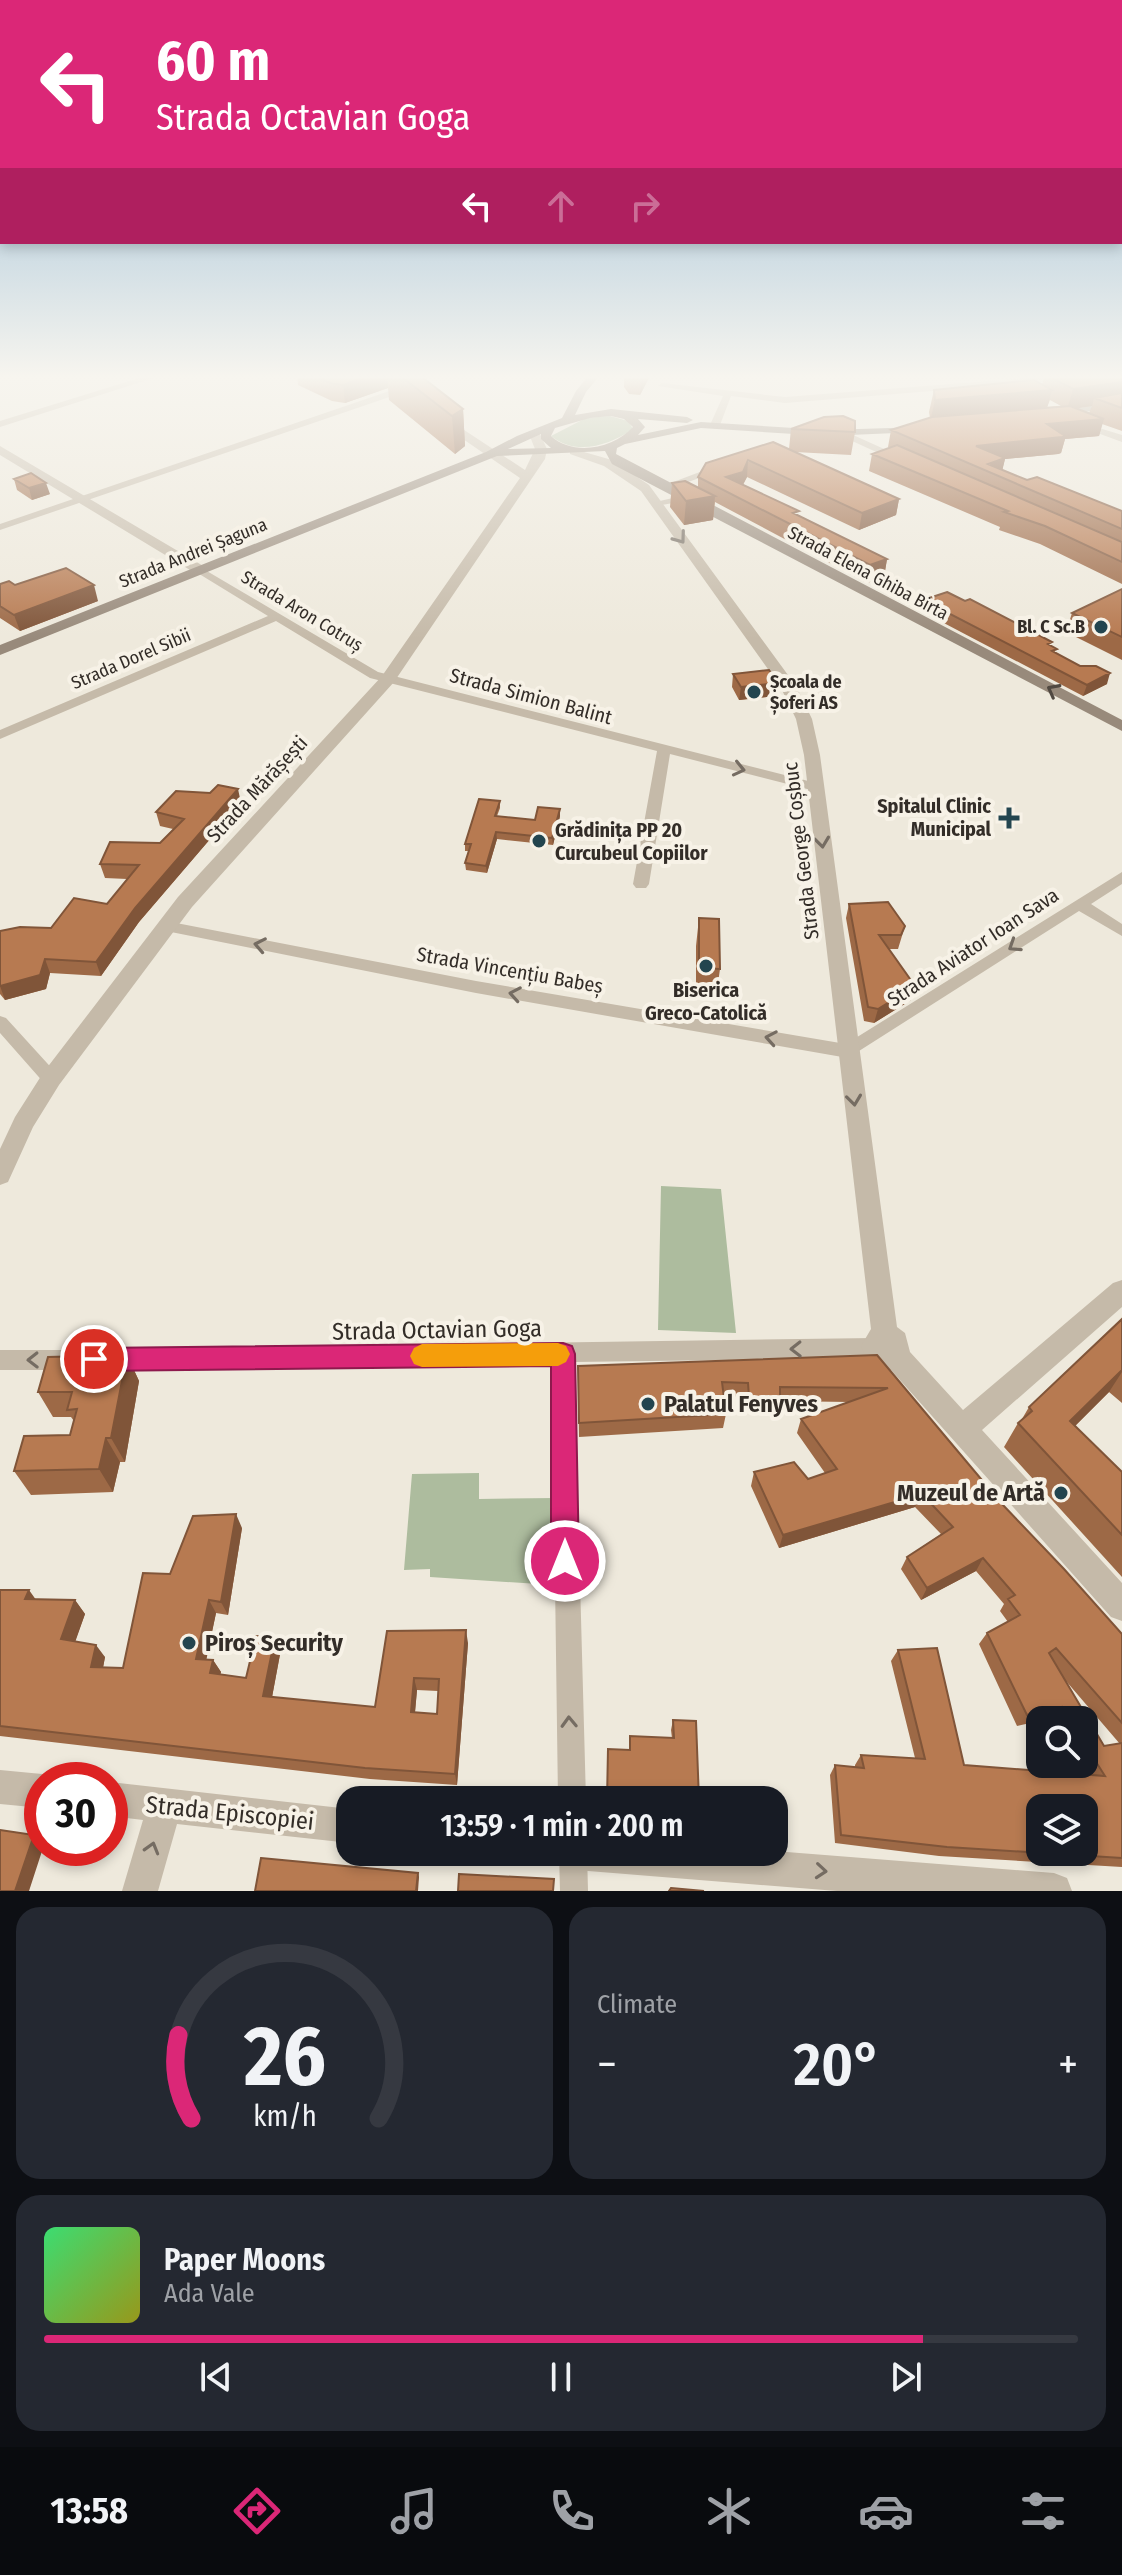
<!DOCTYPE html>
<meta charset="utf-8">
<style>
body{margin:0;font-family:"Fira Sans Condensed",sans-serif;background:#242831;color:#f1f3f6;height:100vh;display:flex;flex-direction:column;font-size:30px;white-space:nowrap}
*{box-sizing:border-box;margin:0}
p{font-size:26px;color:#9ea1a6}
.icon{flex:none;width:44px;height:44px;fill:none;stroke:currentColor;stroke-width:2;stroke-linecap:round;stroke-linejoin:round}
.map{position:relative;height:1891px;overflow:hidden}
.panel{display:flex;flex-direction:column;gap:16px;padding:16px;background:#0d0f14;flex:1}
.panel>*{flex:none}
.guide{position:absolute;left:0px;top:0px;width:1122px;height:244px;box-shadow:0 4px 12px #0003;background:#db2777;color:#fff;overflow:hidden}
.buttons{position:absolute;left:1026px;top:1706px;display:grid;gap:16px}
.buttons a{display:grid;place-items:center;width:72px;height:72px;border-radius:16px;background:#171b24;box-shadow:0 4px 12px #0003;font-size:40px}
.speed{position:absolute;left:24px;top:1762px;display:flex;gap:16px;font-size:40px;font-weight:700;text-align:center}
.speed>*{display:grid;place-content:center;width:104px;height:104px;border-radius:50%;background:#171b24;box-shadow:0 4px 12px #0003;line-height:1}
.speed .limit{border:12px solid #d22;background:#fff;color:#111}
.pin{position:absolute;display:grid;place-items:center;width:68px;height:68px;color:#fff;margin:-34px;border:4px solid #fff;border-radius:50%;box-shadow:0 2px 8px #0007}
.me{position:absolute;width:88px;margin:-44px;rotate:0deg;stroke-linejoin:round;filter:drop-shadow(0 0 6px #0008)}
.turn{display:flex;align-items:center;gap:28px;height:168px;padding:0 24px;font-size:36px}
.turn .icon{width:104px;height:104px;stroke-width:2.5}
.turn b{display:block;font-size:56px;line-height:68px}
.lanes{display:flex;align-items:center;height:76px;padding:0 24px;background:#0003;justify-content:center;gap:40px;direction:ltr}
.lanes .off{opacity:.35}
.big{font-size:60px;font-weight:600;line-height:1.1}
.panel .widget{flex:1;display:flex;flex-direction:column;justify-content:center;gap:12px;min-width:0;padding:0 28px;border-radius:24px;background:#242831}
.panel .dial{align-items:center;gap:0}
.dial svg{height:208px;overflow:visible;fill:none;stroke:#363941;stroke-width:7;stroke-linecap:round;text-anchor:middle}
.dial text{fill:#f1f3f6;stroke:none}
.song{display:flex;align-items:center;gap:24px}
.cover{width:96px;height:96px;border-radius:12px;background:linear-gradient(135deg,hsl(140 70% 55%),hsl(60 70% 35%))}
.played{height:8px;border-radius:4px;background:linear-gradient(90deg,#db2777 85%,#363941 85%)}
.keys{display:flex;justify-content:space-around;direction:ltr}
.heat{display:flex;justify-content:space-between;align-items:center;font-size:44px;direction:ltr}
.panel .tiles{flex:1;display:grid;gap:16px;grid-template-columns:1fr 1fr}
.widget:last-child{grid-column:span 2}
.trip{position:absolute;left:336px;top:1786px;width:452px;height:80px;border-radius:24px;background:#171b24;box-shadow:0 4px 12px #0003;font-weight:600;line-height:80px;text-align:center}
.tabs{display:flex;height:128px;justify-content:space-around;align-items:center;background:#090b0e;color:#9ea1a6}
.tabs .icon{width:56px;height:56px}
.tabs .on{color:#db2777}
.tabs b{font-size:36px;color:#f1f3f6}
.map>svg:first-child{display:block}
</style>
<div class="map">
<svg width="1122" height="1891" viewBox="0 0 1122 1891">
<rect width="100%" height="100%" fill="#eee9dc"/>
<path fill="#adbc9e" d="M610,416l18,5 5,8c-25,17 -57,27 -82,7l35,-18z
M661,1186l60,3 15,144 -78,-3z
M479,1473v26l77,-1 -2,87 -124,-8v-8l-26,1 8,-96z"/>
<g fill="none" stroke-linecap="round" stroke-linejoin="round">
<path fill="#c5baa9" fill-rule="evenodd" d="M152,374h14l-166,53v-6z
M1064,375l3,1v4l-282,23 -54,-7 -11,29 -5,3 -5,-3 13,-29 -65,-10 4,-3 123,14z
M404,386l3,1v4l-407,139v-6z
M842,430l60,27 2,2 -8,2 -57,-26 -2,-2z
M721,464l3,1v4l-55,20 -9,-2z
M686,495l4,1v4l-34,6 -5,-3z
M200,567l178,105 442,112 2,3 -7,4 -145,-37 -21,130 -3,4h-10l-3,-4 24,-133 -287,-73 -94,-57 -276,118v-9l268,-114 -72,-44 -2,-2z
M1122,872v12l-31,20 31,20v12l-43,-25 -231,147 -372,-65 -310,-62 -8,-5 8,-5 310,60 370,63z
M0,1016l6,2 51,56 3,5 -3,5 -6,2 -6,-2 -45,-51z
M874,1338l8,3 3,7 -3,7 -8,3 -300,4 12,438h-28l-6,-437 -444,6 -8,-3 -3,-7 3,-7 8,-3z
M0,1350h69l8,3 3,7 -3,7 -8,3h-69z
M559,1852h28l1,39h-28z"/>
<path fill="#c5baa9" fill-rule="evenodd" d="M441,420h8l76,50 10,-21 -6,-15 10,-2 8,17 -2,10 -151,223 -202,225 -133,178 -26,42 -25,55 -8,3v-36l15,-32 28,-44 135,-176 204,-221 138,-198 -79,-54z
M1073,420l49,15v7l-49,-18z
M0,446l205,121 2,3 -12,3 -195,-118z
M570,448l42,12 37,25 147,201 16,33 8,36 77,572 8,6 5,19 53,58 150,-127 9,-3v27l-140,123 140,153v38l-11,-4 -220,-247h-8l-16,-9 -6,-15 10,-17 -67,-574 -8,-36 -16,-33 -139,-195 -37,-25 -34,-12z
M0,1770l42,4 12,5 -12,1v28l-42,-4z
M110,1782l240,27v34l-173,-19 -19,67h-36l21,-71 -33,-4z
M774,1851l280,22 13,5 5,13h-235l-261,-21 -12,-6 -6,-12z"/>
<path fill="#988a7b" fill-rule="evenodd" d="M590,374h11l-15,18 -11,23 36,-6 76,8 6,3 -6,3 -49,-4 7,8 -7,8 63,-13 125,8 97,-3 2,2 -6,3 -93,4 -125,-8 -76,16 -8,4 -1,6 506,266v11l-510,-267 -7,-13 -108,5 -497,199v-10l486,-193 31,-16 45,-18 14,-27zM611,416l13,3 9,8c-19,21 -59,30 -82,9l4,-8 35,-10zM541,434v5l10,9 -43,1z
M1122,400v6l-68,11 -6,-3z"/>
</g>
<path fill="#9d6946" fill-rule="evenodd" d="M297,374h121l45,35 2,37 -10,8 -66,-54 -1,-12 -43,15 -13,-2 -34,-16z
M624,374h27l-11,21 -11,-1 -5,-7z
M1045,374h73l4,2v55l-20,-7 -3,12 -34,3 -4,14 -3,1 -53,5 -3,11 25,10 95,31v73l-82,-40 -41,-14 1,-3 -131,-56 3,-17 18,-6 -2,-1 3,-17 39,-12 -1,-6 5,-22 108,-5zM1050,400l11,6 -14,1zM1092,406l-3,7 -12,-5 8,-1z
M791,429l64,3 -4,23 -56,-3 104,47 -3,16 -37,15 -112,-53 -4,8 56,31 88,43 -3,18 -17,6 -152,-81 -2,18 -29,5 -14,-18 2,-24 26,5v-11l91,-28z
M14,479l36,15 -18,6 -15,-10z
M0,584l15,1 83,16 -78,30 -20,-13z
M1122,589v71l-56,-28 6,-19z
M923,600l128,46 5,7 51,31 -24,12 -162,-85z
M733,674l45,9 -2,13 -37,4 -7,-13z
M500,801v7l-3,8 38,4 25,-4 -7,29 -56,-6 -10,34 -21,-3 -1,-7 4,-12h-4v-7z
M241,803l-102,119 -38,54 -51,-3 -4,16 -41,11 -5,-6v-63l51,-3 56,-24 20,-25 -22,-1 -5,-14 60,-21 13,-14 -13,-3 -4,-14z
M849,904l56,22 -7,23h-9l26,37 -4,14 -37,23 -10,-2 -18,-103z
M699,918l21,51 -4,28 -20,-2v-49z
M1122,1319v84l-13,-11 -34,34 47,46v105l-118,-130 14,-24 4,-4 7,-12z
M127,1355l12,26 -14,81h-5l-7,30 -82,3 -17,-24 56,-36 4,-14 -3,-4h-18l-15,-25z
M877,1355l125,149 120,130v233l-183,-11 -104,-13 -5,-68 5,-10 20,2v-2l6,-10 54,3 -24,-97 7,-11 66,115 123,10 -6,-11h3v-44h-30l-2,-2 -35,8 -38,-82 8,-11 21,-11 -8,-11 4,-7 -28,-33 -55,29 -20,-31 6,-12 34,-23 -26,-27 -136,41 -28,-62 3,-14 54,7 17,-6 -28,-40 4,-14 48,-17 -69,-1 -3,12 -31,-2 -1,-14 -21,-1 2,18 -3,14 -144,9 -1,-71zM1066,1681l54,63 -16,2z
M242,1528l-14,87 -12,-2 -10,46 7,1 8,12 -1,2 26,4 29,-41 6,12 -9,48 103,10 12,-76 81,12 -11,142 -87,-6 -370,-43v-146l36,9 39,1 10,14 -10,27 30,16 -2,10 20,1 47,-94zM417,1690l21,1 -1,23 -22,-2z
M673,1720l26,80h-92l1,-51 21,1 1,-14 42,2 -1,-8z"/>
<path fill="#805539" d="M373,374h13l2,14 -43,15 -2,-18z
M641,374h10l-11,21z
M1122,382v19l-28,-3 -2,8 -25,4 6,-21z
M1052,390l-6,22 -116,10 5,-22z
M463,409l2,37 -10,8 -3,-38z
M1104,419l-5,17 -34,3 -4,14 -3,1 -53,5 -4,17h-2l-23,-30 71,-22z
M748,460l-1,17 -6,11 -15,-11z
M46,483l4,11 -18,6 -3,-12z
M715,496l-2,24 -29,5 2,-24z
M899,499l-3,16 -37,15 3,-17z
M887,559l-3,18 -17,6 3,-18z
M94,585l4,16 -78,30 -6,-16z
M1110,673l-3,11 -24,12 4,-11z
M778,683l-2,13 -37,4 2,-13z
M238,789l3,14 -102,119 -38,54 -5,-14 39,-54z
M560,809v7l-7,29 -1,-7z
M496,832l1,7 -10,34 -1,-7z
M45,959l5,14 -4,16 -41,11 -5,-14z
M915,986l-4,14 -37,23 4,-14z
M127,1355l12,26 -14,81 -14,-24z
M1122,1370v2l-13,20 -54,54 15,-25z
M106,1438l14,24 -7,30 -14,-23z
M922,1494l-7,13 -136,41 4,-13z
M236,1514l6,14 -14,87 -7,-13z
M983,1558l-7,13 -55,29 6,-12z
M29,1590l10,14 -14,-5z
M75,1600l10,14 -13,37 -11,-12z
M209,1600l7,13 -12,58 -8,-12z
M466,1630l2,13 -11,142 -2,-11z
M275,1637l6,12 -11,59 -7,-12z
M96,1645l9,12 -4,22 -10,-12z
M213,1660l8,12 -3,13 -8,-12z
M414,1678l3,12 -3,33 -3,-11z
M34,1835l8,6v7h1l-14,43h-14z
M418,1873l1,4 -1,14h-2z"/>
<path fill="#b77a51" stroke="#805539" stroke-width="2" fill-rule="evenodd" d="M312,374h61l-30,11 -13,-2z
M398,374h20l45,35 -11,7z
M1071,374h47l4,2v6l-49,7 -19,-10 23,-2z
M1034,380l18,10 -117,10 -1,-10z
M1122,393v15l-28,-10z
M1070,406l34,13 -57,5 18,12 -3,1 -86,9 29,12 -17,6 39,16 10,-3 85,34v18l-231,-99 41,-13z
M843,416l12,5v11l-64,-3 33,-12z
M773,442l126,57 -37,14 -114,-53 -5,12 -17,5 73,34 -6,2 94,46 -17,6 -172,-88 8,-14z
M897,445l225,97v20l-77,-36 -41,-14 4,-1 -136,-57z
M31,473l15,10 -17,5 -15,-9z
M685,481l30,15 -29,5 -14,-18z
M66,568l28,17 -80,30 -14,-9v-22l9,-3 6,4z
M1122,589v48l-50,-24z
M947,592l18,9 5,-2 82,43 -4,2 9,5 -5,2 28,15h16l14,7 -23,12 -164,-85z
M769,670l9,13 -37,4 -8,-13z
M218,785l20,4 -103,119 -39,54 -51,-3 -5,16 -40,11v-55l20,-4 31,1 23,-30 33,6 32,-39 -39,-1 10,-22 50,1 24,-24 -28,-7 20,-21 34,2z
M479,799l21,2 -5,15 40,4 3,-13 22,2 -8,29 -56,-6 -10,34 -21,-3 6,-19h-6z
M888,902l17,24 -4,9h-22l36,51 -37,23 -10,-2 -19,-103z
M699,918l20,1 1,50 -21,-1z
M1122,1319v51l-52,51 52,51v63l-104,-112 14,-12 -3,-4z
M127,1355l-16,83h-5l-7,31 -85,2 10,-35 46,-1 7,-26 -10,1 5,-18h-34l10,-35z
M877,1355l125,149 62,65 58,65v89l-66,-75 -7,5 55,93 18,-3v115l-175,-11 -106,-12 -6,-70 29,3 -3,-13 64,4 -27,-109 39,-2 27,117 141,11 -21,-33v-23h-14l-8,-13 -35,8 -40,-82 33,-18 -12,-16 7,-4 -32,-37 -56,30 -20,-31 46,-30 -31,-33 -139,41 -29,-63 40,-10 14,17 29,-10 -36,-50 87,-31 -108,-1v12l-31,-2 -1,-14 -26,-1 4,32 -147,9 -1,-57zM1040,1808h44v44h-44z
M236,1514l-15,88 -12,-2 -13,59 17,1 -3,13 36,5 10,-42 19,1 -12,59 112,11 12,-76 79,-1 -11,144 -90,-6 -365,-42v-136h29l-4,9 50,1 -14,39 35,6 -5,22 32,1 20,-95 27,1 23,-58zM414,1678l25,1 -2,35 -26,-2z
M673,1720l23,1 3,79h-92l1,-51 22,1v-14l44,2z
M0,1830l34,5 -19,56h-15z
M261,1858l157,15 -2,18h-161z
M459,1874l95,5 -1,12h-95z
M671,1888l33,3h-35z"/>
<defs><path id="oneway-chevron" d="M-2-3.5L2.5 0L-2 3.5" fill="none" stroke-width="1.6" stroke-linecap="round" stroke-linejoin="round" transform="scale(2)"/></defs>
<g stroke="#756c62">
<use href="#oneway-chevron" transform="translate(680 538) rotate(54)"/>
<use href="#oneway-chevron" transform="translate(739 769) rotate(13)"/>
<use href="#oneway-chevron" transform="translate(822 842) rotate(83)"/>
<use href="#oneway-chevron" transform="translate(260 945) rotate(-169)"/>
<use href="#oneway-chevron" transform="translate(1014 946) rotate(147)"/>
<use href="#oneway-chevron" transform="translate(515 994) rotate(-170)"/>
<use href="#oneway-chevron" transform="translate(771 1038) rotate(-170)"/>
<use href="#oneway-chevron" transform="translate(854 1100) rotate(83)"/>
<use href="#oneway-chevron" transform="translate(796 1349) rotate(179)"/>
<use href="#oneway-chevron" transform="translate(33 1360) rotate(179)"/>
<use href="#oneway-chevron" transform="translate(569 1722) rotate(-92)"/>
<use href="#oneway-chevron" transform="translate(152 1848) rotate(-74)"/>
<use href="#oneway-chevron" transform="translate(821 1871) rotate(5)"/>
</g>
<use stroke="#514941" href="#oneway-chevron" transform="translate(1053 690) rotate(-152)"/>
<linearGradient id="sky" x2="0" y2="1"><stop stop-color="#7dacce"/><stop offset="0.59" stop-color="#f7f5ef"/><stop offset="1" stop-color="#f7f5ef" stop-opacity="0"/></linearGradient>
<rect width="1122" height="639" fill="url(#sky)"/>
<path fill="#db2777" stroke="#8e194d" stroke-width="2" d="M563,1343l9,3 3,8 4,207 -4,10 -10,4 -10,-4 -4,-10v-195l-457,5 -9,-4 -3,-8 3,-8 9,-3z"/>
<path fill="#f59e0b" d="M558,1343l8,3 4,8 -4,8 -8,4 -136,1 -8,-3 -4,-8 4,-8 8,-4z"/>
<g fill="#23454f" stroke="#f7f2e7" stroke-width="3">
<circle cx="1101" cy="627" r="8"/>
<circle cx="754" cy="692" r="8"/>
<path d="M1005 806h8v8h8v8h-8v8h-8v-8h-8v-8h8z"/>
<circle cx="539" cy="841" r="8"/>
<circle cx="706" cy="966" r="8"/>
<circle cx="648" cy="1404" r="8"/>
<circle cx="1061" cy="1493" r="8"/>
<circle cx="189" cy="1643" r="8"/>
</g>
<g text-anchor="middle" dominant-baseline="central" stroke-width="8" stroke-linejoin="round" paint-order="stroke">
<g font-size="18" fill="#332d28" stroke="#f7f2e7">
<text transform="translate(193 553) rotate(-22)">Strada Andrei Șaguna</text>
<text transform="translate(868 573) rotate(28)">Strada Elena Ghiba Birta</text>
<text transform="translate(302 611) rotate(31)">Strada Aron Cotruș</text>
<text transform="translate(131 659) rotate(-23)">Strada Dorel Sibii</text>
</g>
<g font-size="18" font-weight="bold" fill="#332d28" stroke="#f7f2e7" text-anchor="end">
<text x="1085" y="627">Bl. C Sc.B</text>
<text x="770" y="682" text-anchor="start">Școala de<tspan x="770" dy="21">Șoferi AS</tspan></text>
</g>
<g font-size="20" fill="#332d28" stroke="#f7f2e7">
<text transform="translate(531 696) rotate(15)">Strada Simion Balint</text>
<text transform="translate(257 789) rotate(-47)">Strada Mărășești</text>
<text transform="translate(801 851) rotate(-97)">Strada George Coșbuc</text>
<text transform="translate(973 947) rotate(-33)">Strada Aviator Ioan Sava</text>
<text transform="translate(510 970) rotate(10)">Strada Vincențiu Babeș</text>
</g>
<g font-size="20" font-weight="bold" fill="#332d28" stroke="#f7f2e7" text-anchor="end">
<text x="991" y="806">Spitalul Clinic<tspan x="991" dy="23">Municipal</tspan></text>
<text x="555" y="830" text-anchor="start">Grădinița PP 20<tspan x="555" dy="23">Curcubeul Copiilor</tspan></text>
<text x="706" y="990" text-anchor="middle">Biserica<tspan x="706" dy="23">Greco-Catolică</tspan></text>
</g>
<g font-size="24" fill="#332d28" stroke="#f7f2e7">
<text transform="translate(437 1330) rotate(-1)">Strada Octavian Goga</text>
<text transform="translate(230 1813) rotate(6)">Strada Episcopiei</text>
</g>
<g font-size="24" font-weight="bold" fill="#332d28" stroke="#f7f2e7" text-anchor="start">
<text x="664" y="1404">Palatul Fenyves</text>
<text x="1045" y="1493" text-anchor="end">Muzeul de Artă</text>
<text x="205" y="1643">Piroș Security</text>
</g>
</g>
</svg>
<div class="buttons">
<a><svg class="icon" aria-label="search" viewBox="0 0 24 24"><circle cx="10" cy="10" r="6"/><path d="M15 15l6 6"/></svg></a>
<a><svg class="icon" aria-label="layers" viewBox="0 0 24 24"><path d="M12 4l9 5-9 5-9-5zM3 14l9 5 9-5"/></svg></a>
</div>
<div class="speed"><div class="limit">30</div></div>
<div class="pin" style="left:94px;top:1359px;background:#d93025"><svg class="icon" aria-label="arrive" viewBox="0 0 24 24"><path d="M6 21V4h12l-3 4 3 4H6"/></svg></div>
<svg class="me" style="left:565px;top:1561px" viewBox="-20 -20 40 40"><circle r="17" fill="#db2777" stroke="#fff" stroke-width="3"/><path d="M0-11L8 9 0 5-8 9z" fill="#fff"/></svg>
<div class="trip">13:59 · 1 min · 200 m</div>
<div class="guide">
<div class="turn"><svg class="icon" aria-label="left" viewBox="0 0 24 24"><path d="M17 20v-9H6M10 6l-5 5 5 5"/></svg><div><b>60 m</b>Strada Octavian Goga</div></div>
<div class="lanes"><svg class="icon" aria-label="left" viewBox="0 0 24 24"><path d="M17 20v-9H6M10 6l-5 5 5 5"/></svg><svg class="icon off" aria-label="ahead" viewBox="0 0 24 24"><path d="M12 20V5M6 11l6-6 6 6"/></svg><svg class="icon off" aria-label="right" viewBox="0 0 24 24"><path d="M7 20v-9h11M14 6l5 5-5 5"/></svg></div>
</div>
</div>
<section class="panel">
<div class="tiles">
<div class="widget dial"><svg viewBox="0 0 100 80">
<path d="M14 69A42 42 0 1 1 86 69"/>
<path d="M14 69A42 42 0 0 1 9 37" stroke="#db2777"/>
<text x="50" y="56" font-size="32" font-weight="700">26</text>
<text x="50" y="72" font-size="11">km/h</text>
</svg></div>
<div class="widget"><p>Climate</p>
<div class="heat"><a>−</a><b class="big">20°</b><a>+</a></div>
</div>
<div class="widget">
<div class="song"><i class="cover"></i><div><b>Paper Moons</b><p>Ada Vale</p></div></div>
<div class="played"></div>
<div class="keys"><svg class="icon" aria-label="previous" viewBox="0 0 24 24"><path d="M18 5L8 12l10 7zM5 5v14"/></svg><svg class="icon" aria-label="pause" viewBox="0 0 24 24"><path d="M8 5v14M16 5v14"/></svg><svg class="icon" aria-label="next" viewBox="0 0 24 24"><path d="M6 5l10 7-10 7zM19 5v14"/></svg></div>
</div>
</div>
</section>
<nav class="tabs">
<b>13:58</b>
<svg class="icon on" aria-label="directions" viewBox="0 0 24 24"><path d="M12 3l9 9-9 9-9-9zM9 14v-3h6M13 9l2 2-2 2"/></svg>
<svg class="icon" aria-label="music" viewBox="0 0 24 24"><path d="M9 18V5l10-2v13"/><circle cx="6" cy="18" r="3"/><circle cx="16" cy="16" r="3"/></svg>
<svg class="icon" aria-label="phone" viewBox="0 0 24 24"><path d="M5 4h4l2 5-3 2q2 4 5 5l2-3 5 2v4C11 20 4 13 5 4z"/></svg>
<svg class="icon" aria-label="climate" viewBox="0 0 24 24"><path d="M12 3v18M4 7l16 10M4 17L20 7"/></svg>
<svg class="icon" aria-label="car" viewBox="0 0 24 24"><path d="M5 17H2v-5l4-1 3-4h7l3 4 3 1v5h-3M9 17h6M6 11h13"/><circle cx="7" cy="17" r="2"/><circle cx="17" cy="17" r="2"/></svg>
<svg class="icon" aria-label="filters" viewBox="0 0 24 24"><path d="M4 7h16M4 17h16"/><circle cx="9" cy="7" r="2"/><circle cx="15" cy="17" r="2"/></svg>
</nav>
